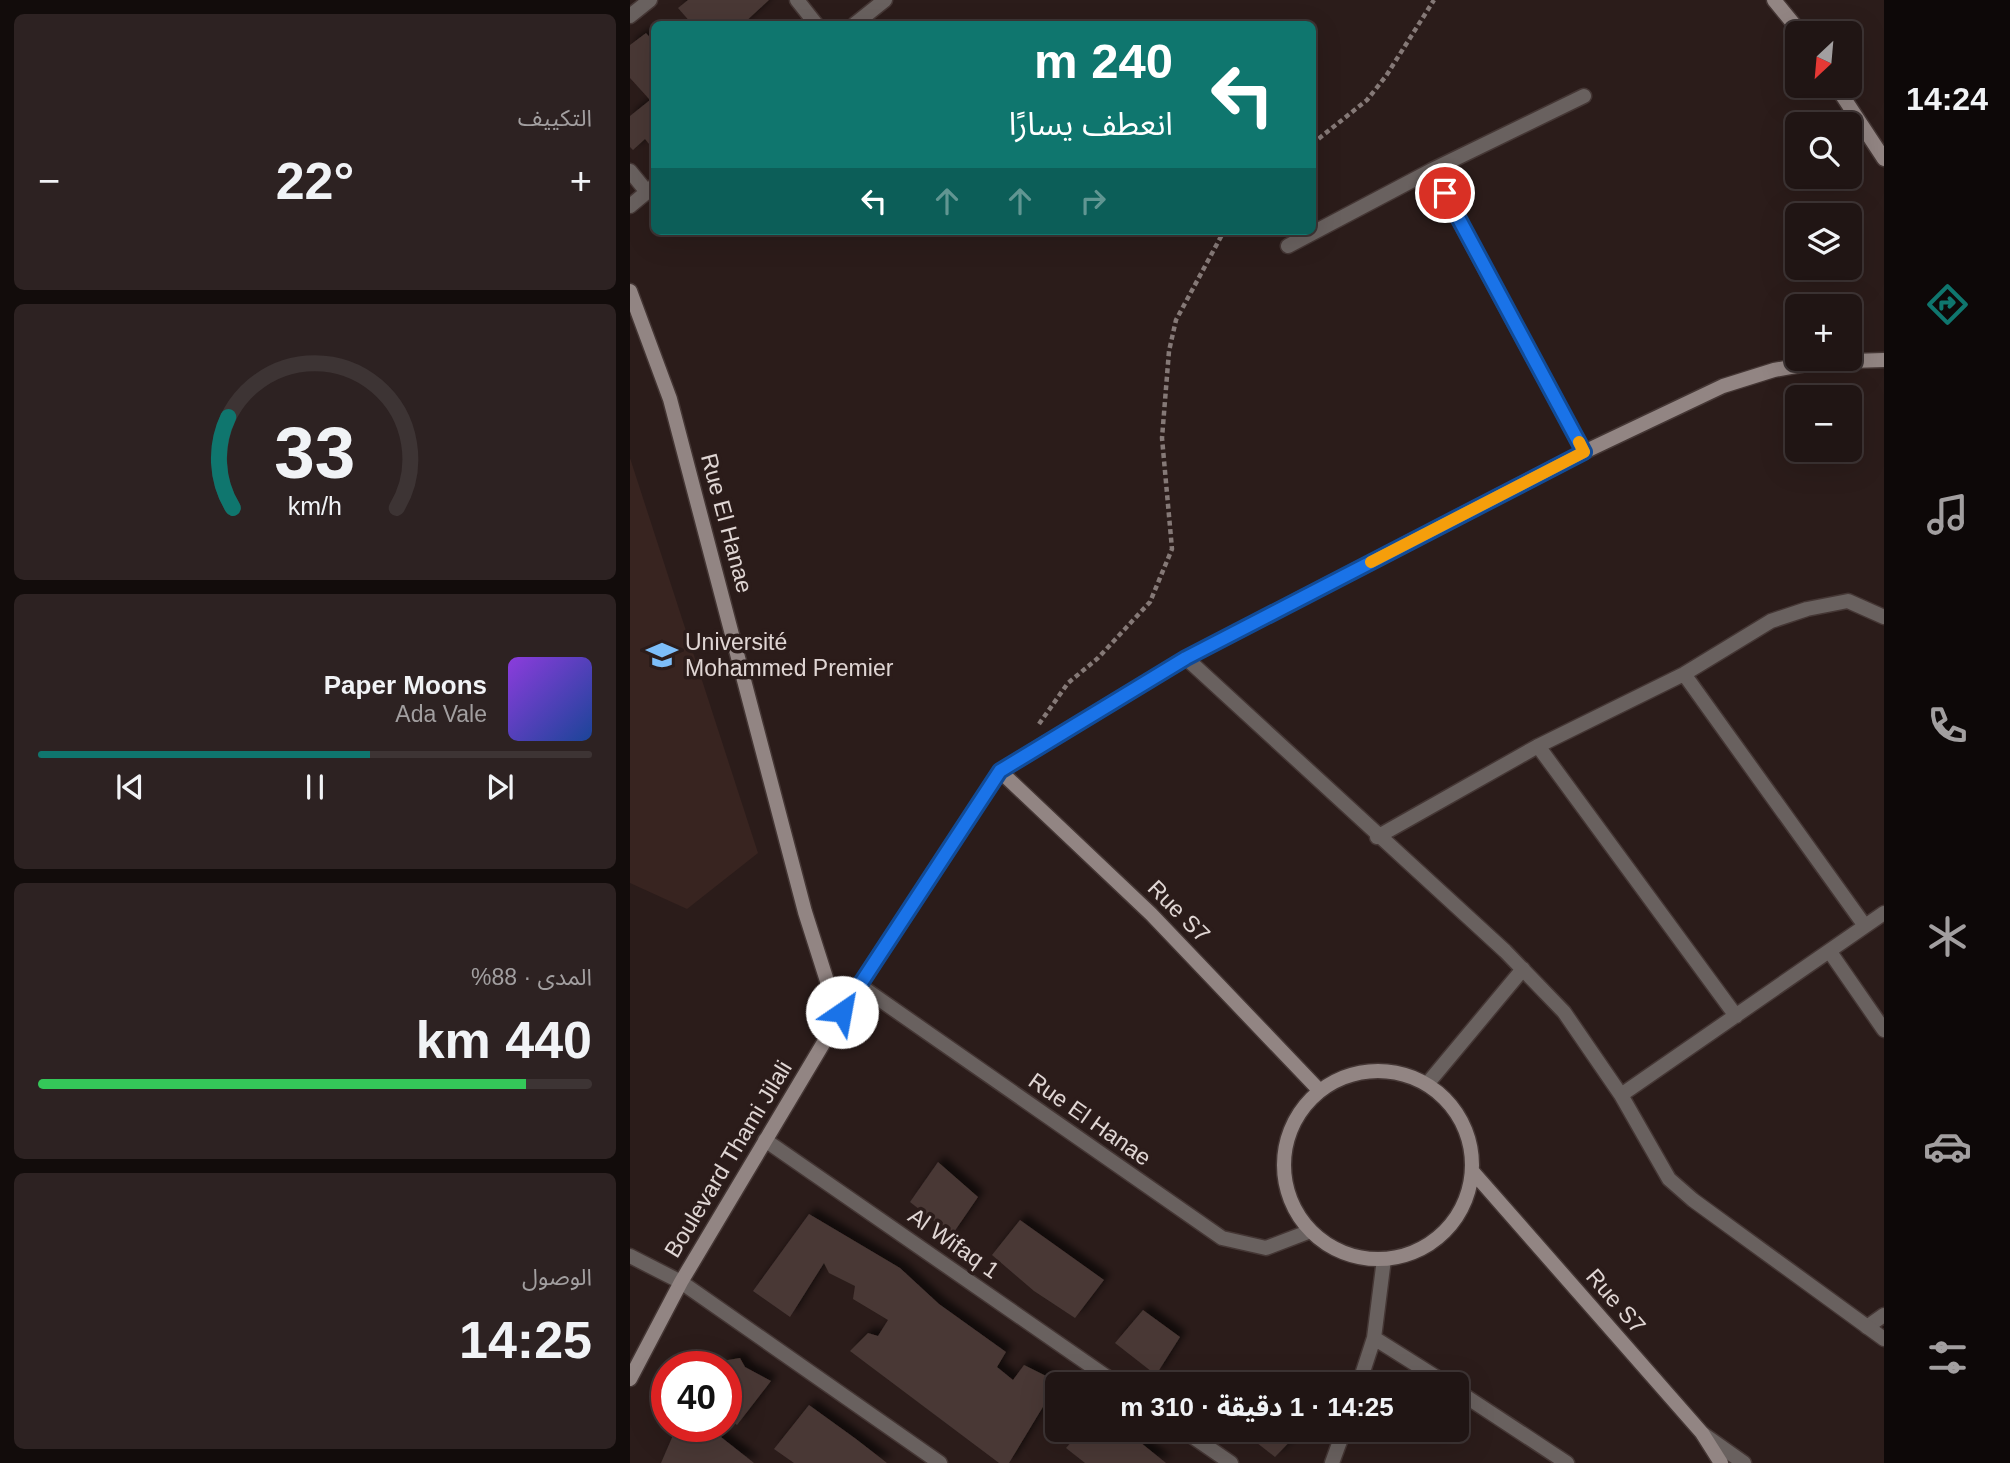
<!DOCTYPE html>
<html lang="ar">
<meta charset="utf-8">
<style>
body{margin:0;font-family:Helvetica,"Noto Sans Arabic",sans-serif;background:#2d2222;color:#f1f3f6;direction:rtl;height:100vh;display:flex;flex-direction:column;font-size:26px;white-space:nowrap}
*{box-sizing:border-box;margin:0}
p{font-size:23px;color:#a29fa0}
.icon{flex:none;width:38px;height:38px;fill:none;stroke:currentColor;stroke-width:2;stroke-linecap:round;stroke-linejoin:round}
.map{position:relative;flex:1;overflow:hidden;direction:ltr}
.side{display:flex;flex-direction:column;gap:14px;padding:14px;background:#120c0b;width:630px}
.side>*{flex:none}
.hud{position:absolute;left:21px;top:21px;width:665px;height:214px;border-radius:10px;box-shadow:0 7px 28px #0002,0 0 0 2px #3d3434;direction:rtl;background:#0f766e;color:#fff;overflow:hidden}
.needle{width:46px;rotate:206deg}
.buttons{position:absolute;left:1155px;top:21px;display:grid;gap:14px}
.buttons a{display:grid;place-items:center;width:77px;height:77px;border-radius:10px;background:#201514;box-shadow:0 7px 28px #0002,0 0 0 2px #3d3434;font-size:35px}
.speed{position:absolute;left:21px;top:1351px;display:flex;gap:14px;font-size:35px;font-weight:700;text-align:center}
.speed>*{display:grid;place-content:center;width:91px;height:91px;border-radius:50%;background:#201514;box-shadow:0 7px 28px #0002,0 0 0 2px #3d3434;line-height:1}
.speed .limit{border:10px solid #d22;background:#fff;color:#111}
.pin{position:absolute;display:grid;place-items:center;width:60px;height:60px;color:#fff;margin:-30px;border:4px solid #fff;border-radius:50%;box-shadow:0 2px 7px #0007}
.me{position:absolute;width:77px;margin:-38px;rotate:33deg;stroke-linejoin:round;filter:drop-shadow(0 0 5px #0008)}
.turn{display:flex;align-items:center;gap:24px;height:147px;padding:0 28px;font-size:32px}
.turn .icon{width:91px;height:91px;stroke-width:2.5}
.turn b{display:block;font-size:49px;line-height:60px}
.lanes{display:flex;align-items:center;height:66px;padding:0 28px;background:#0003;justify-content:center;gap:35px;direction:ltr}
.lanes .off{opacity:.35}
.big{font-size:52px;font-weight:700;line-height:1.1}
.side .tile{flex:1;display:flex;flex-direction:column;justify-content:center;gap:10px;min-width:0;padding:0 24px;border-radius:10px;background:#2d2222}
.side .dial{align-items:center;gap:0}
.dial svg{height:182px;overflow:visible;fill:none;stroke:#3d3434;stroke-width:7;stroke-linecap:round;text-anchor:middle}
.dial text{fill:#f1f3f6;stroke:none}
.song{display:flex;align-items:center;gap:21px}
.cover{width:84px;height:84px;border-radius:10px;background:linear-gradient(135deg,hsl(270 70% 55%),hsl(220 70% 35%))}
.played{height:7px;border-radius:4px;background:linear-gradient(90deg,#0f766e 60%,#3d3434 60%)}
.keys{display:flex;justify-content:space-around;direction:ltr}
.heat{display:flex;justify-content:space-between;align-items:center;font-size:38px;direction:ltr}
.charge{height:10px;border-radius:5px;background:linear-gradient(90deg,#34c759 88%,#3d3434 0)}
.trip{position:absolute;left:415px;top:1372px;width:424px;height:70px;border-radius:10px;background:#201514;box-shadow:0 7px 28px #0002,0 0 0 2px #3d3434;font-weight:700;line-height:70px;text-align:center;direction:rtl}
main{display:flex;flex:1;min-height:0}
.menu{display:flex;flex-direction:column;width:126px;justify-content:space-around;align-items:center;background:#0d0808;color:#a29fa0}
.menu .icon{width:49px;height:49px}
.menu .current{color:#0f766e}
.menu b{font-size:32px;color:#f1f3f6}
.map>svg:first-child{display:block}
</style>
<main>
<nav class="menu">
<b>14:24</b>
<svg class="icon current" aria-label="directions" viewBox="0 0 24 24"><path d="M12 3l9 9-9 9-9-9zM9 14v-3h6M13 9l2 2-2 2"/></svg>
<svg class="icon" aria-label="music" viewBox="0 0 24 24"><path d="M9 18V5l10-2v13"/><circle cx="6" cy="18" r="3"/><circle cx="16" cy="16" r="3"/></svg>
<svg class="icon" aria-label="phone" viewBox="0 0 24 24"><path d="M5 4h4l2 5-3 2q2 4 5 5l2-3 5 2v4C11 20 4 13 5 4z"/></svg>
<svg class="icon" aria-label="climate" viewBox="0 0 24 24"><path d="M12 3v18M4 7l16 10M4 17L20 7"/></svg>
<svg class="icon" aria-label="car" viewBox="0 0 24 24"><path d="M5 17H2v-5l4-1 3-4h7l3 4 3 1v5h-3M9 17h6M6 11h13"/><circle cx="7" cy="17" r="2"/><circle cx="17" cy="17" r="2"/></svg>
<svg class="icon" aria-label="filters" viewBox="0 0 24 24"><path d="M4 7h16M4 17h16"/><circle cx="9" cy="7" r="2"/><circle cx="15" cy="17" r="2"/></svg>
</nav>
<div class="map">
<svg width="1254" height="1463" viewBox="0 0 1254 1463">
<defs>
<filter id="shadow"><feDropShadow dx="6" dy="-6" stdDeviation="3.5" flood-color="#0009"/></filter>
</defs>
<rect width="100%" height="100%" fill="#2b1c1a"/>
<path fill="#382420" d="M0,458l128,395 -71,56 -57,-26z"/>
<path fill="#483835" filter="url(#shadow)" d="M58,0h81l-26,24h-51l-14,-16z
M16,33l8,9v108l-9,-11 -12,11 -3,-3v-31l20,-16 -20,-22v-33z
M308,1162l40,35 -26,38 -42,-33z
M179,1214l91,54 39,36 67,48 -9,15 16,13 11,-15 34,17 -49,81h-10l-149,-112 18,-18 10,3 10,-16 -35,-21 2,-13 -26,-13 -5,-10 -34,54 -37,-26z
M390,1220l84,60 -29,38 -41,-27 -42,-36z
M513,1310l37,27 -24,38 -41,-32z
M110,1358l5,9 26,14 -34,44 -11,-8v-50h-3l-1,-6z
M179,1405l47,34 31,24h-93l-20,-14z
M47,1426h30l47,37h-93z
M452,1430h43l41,33h-81l-19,-15z
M615,1430h56l-26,27 -32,-25z"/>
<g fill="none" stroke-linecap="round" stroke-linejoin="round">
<defs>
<path id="lane" d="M1237,1327l17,-12"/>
<path id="street" d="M167,0l19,24
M0,16l20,-16
M225,24l30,-24
M802,170l152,282
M0,171l17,21
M0,206l24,-20
M658,246l144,-76 152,-74
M556,658l319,293 59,61 57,83 48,84 24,21 191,139
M1054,674l181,252
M908,746l198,270
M747,837l161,-91 146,-72 87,-53 36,-12 41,-8 36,16
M1200,952l54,78
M229,985l363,253 44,10 42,-16
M798,1083l95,-114
M991,1095l263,-182
M135,1140l352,244
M0,1256l51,26 259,181
M744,1338l73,46
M729,1384l15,-46 10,-79
M826,1390l111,73
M553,1430l48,33
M1073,1434l41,29
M702,1463l12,-33"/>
<path id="secondary" d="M1144,0l27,33
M1206,86l48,73
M0,291l40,108 135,513 22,69 15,31
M370,771l151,143 168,176
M654 1165a94 94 0 1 1 188 0a94 94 0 1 1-188 0Z
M843,1172l229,261 19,30
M0,1379l51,-97 161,-270 158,-241 186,-113 398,-206 139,-66 51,-16 44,-8 66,-2"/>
</defs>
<use href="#lane" stroke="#443634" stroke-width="17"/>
<use href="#street" stroke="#443634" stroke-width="17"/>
<use href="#secondary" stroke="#443634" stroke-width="17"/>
<path stroke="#857977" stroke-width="4.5" stroke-dasharray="5 3.5" stroke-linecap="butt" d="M682,144l55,-44 19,-24 48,-76
M409,724l29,-41 30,-25 52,-56 22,-53 -10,-111 7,-87 7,-31 48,-89"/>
<use href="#lane" stroke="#69615f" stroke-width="14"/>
<use href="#street" stroke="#69615f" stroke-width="14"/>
<use href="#secondary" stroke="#928583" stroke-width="14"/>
</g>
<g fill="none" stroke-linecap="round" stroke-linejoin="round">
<defs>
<path id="route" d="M212,1012l158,-241 186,-113 398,-206 -139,-259"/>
</defs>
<use href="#route" stroke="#114b97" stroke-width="18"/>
<use href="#route" stroke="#1a73e8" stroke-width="12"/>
<path stroke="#f59e0b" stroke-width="12" d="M741,562l213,-110 -5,-10"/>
</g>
<defs>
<symbol id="university-bare" viewBox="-9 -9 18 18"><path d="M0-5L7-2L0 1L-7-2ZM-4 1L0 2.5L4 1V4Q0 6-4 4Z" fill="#7dbef9" stroke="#2b1c1a" stroke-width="2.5" paint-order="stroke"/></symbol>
</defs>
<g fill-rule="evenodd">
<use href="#university-bare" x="10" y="633" width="44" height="44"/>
</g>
<g text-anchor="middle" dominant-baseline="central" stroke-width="7" stroke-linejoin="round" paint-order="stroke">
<g font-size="23" fill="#e0d6d4" stroke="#2b1c1a">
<text transform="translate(97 523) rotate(75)">Rue El Hanae</text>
<text transform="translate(549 911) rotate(45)">Rue S7</text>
<text transform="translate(460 1119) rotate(35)">Rue El Hanae</text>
<text transform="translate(98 1159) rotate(-59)">Boulevard Thami Jilali</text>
<text transform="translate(324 1243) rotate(35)">Al Wifaq 1</text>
<text transform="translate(986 1301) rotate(49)">Rue S7</text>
</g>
<g font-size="23" fill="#e0d6d4" stroke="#2b1c1a" text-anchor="start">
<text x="55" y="642">Université<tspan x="55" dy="26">Mohammed Premier</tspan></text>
</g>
</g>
</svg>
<div class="buttons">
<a><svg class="needle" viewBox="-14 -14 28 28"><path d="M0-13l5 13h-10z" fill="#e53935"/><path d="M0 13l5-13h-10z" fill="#a29fa0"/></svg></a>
<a><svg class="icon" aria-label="search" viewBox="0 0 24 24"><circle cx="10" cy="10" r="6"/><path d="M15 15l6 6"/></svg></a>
<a><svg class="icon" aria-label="layers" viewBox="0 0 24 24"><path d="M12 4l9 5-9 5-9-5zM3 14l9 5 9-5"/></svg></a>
<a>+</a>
<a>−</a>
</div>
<div class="speed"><div class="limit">40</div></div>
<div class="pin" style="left:815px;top:193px;background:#d93025"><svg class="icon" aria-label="arrive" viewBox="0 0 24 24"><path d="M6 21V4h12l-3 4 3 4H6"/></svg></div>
<svg class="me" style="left:212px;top:1012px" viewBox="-20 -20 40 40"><circle r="19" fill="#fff"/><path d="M0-13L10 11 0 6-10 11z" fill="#1a73e8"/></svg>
<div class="trip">14:25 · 1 دقيقة · 310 m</div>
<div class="hud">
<div class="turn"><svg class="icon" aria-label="left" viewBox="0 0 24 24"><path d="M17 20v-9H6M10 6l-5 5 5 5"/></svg><div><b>240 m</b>انعطف يسارًا</div></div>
<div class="lanes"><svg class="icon" aria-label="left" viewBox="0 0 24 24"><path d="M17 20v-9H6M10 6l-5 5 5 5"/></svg><svg class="icon off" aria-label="ahead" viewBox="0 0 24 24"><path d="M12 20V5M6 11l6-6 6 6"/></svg><svg class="icon off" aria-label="ahead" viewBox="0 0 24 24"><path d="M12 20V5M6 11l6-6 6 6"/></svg><svg class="icon off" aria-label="right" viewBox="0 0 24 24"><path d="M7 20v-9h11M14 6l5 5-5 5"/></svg></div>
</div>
</div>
<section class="side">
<div class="tile"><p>التكييف</p>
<div class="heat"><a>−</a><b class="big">22°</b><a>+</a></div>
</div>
<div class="tile dial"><svg viewBox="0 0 100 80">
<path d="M14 69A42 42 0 1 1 86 69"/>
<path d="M14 69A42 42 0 0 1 12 29" stroke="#0f766e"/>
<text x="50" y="56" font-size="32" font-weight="700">33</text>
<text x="50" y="72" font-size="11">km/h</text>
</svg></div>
<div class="tile">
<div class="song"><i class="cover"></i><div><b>Paper Moons</b><p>Ada Vale</p></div></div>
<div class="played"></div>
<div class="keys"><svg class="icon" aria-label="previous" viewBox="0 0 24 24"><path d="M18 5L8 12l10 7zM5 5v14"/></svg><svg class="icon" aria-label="pause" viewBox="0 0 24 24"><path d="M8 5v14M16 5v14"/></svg><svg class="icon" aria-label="next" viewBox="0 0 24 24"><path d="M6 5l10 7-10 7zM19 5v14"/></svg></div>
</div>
<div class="tile"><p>المدى · 88%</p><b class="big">440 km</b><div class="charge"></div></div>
<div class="tile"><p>الوصول</p><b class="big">14:25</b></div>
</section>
</main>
